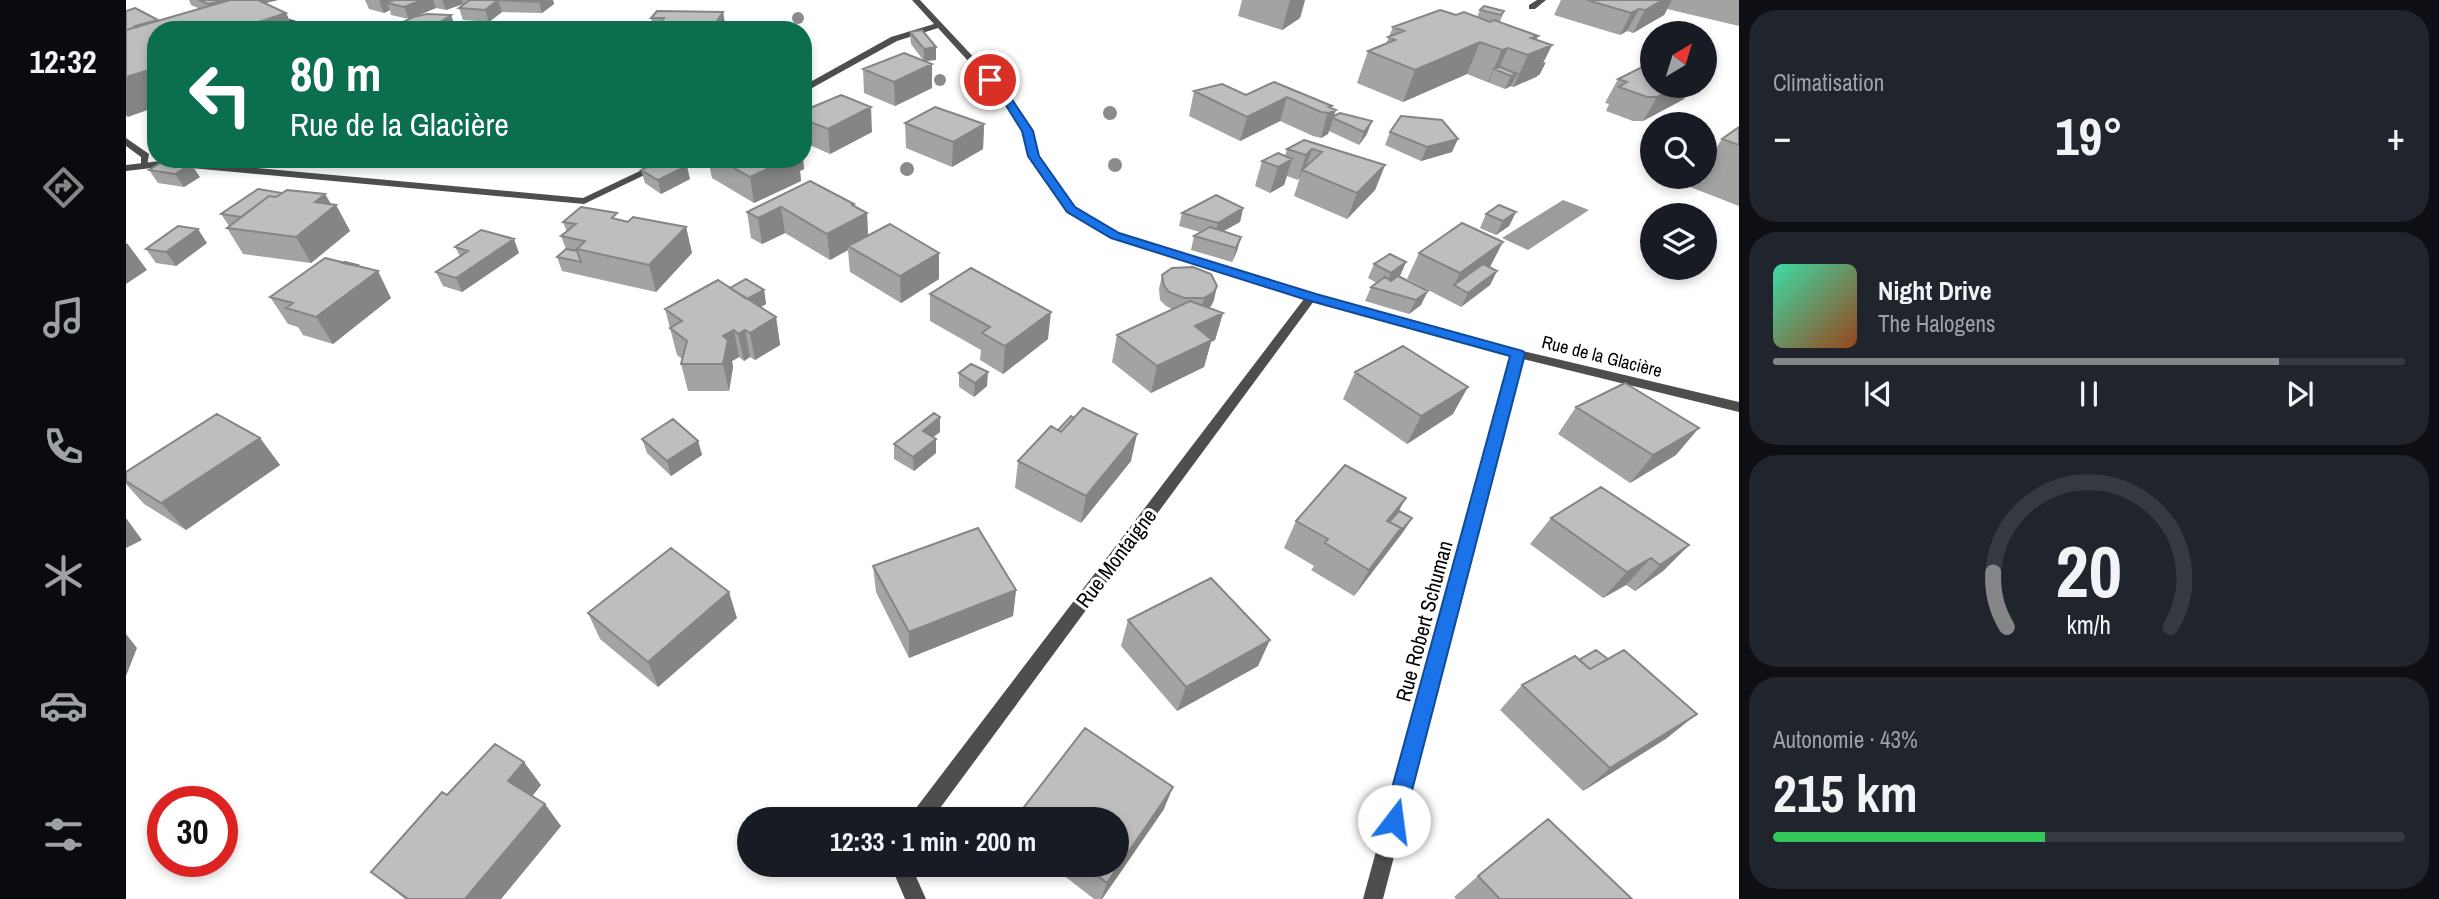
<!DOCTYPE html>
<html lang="fr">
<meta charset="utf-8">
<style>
body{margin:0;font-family:"Archivo Narrow",sans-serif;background:#20242c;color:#f1f3f6;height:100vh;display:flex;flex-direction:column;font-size:26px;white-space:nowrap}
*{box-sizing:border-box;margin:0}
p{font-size:23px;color:#9ea1a6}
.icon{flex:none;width:38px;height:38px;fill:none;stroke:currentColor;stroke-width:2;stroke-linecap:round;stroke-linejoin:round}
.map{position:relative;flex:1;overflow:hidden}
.drawer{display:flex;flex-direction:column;gap:10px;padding:10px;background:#0d0f14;width:700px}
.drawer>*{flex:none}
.top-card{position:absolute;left:21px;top:21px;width:665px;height:147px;border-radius:28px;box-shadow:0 4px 10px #0003;background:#0b6e4f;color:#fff;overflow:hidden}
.needle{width:46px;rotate:38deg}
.tools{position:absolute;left:1514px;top:21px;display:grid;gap:14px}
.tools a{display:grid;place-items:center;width:77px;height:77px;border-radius:50%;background:#171b24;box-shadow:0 4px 10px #0003;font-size:35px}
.speed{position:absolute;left:21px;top:786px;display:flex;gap:14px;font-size:35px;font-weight:700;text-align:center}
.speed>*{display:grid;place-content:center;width:91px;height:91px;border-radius:50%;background:#171b24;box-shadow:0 4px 10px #0003;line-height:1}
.speed .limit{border:10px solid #d22;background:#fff;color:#111}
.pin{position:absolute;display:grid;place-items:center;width:60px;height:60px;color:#fff;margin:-30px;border:4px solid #fff;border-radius:50%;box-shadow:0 2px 7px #0007}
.me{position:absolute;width:77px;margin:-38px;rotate:15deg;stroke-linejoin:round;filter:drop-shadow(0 0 5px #0008)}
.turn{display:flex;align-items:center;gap:24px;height:147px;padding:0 28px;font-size:32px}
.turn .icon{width:91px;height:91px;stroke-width:2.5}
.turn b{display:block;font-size:49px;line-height:60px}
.big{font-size:52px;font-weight:700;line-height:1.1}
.drawer .widget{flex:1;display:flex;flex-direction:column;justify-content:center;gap:10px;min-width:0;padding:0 24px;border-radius:28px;background:#20242c}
.drawer .dial{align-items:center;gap:0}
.dial svg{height:182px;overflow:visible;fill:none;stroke:#363941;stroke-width:7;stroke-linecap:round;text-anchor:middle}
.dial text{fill:#f1f3f6;stroke:none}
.song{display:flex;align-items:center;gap:21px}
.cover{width:84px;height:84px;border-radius:10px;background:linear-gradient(135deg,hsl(160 70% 55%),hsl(20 70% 35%))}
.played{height:7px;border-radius:4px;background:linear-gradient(90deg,#858687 80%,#363941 80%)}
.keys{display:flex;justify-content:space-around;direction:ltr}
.heat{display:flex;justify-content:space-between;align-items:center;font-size:38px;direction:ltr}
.charge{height:10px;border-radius:5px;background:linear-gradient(90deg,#34c759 43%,#363941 0)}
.trip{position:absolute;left:611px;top:807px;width:392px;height:70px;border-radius:35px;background:#171b24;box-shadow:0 4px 10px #0003;font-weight:700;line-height:70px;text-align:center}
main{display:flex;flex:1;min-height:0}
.tab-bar{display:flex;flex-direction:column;width:126px;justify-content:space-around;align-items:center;background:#090b0e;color:#9ea1a6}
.tab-bar .icon{width:49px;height:49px}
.tab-bar .active{color:#858687}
.tab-bar b{font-size:32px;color:#f1f3f6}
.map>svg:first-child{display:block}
</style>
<main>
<nav class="tab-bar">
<b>12:32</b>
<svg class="icon active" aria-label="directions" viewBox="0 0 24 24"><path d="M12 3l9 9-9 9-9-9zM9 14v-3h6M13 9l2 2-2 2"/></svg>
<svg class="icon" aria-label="music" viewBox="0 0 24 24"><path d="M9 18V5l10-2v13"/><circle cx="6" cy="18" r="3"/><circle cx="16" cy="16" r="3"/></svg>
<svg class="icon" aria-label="phone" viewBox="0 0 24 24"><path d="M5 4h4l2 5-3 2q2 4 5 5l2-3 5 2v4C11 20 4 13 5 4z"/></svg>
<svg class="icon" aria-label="climate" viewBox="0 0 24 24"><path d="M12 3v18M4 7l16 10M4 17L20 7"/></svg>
<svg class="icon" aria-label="car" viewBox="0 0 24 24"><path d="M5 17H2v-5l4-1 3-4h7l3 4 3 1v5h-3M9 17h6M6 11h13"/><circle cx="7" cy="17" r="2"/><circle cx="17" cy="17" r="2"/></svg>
<svg class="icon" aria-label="filters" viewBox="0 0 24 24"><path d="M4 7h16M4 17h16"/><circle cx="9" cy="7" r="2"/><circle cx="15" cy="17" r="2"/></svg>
</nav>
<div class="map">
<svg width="1613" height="899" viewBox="0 0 1613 899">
<rect width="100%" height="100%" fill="#fff"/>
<path fill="#9c9c9c" d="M1437,200l26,10 -61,40 -26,-12z"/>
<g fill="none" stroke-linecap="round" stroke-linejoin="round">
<path fill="#4e4e4e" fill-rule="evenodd" d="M147,14c35,10 42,15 79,11l4,2c-23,11 -63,-2 -86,-9l-1,-2z
M0,138l23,16 -2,12h-6v-9l-15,-11z"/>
<path fill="#4e4e4e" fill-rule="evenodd" d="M786,0h8l89,95 23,36 7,25 36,52 44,26 196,60 204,56 220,52v10l-216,-53 -140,540h-20l148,-543 -197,-55 -382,518h-22l3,-7 391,-513 -193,-61 -44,-26 -38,-56 -7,-25 -20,-33 -64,-70 -41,13 -94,52v-7l88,-49 43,-13z
M1411,0h9l-11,9h-6v-4z
M539,159h13l-94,45 -415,-38 -43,5v-6l43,-5 414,38z
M768,864h20l-1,6 13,29h-21l-12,-28z"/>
</g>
<g fill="#8b8b8b">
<circle cx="672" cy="18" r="6"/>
<circle cx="814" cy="80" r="6"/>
<circle cx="984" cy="113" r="7"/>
<circle cx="989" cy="165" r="7"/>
<circle cx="781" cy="169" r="7"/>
</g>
<path fill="#a3a3a3" d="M63,0h89l-13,3 21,10 8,17h-138l-28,87 -2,-1v-105l32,10 42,-12 -9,-4z
M239,0h188l1,4 -12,9 -40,-1 -13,10 -26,-2 -4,-12 4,-4 -17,6 -10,-2 -22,9 37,-2 5,15h-68l21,-11 -18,-4 -1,-5 -6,3 -15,-4z
M1116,0h63l-5,18 -18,12 -44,-14z
M1435,0h178v26l-72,-17 -3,6 -31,18 -6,-2 -7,4 -66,-20z
M1354,10l24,1 -4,11 38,14 -2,4 16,5 -8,16 -4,13 -4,3 -23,10 -2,-1 -6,3 -38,-15 -64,28 -46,-19 11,-32 18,-7 7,-17 63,-12 21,2z
M597,12l3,18h-72l-3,-12z
M784,32l26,28 -11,1 7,27 -37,18 -31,-13 -1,-24 60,-9 -12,-16z
M1492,79l34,7h40l-8,13 -41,22h-10l-27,-10 3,-7 -4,-1z
M1148,82l58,24 -1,2 3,8 33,18 -8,11 -30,-14 -1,3 -7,4 -8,-2 -33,-15 -40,20 -51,-25 5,-25 52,4z
M677,111l69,21 -42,22 -27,-12z
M779,123l79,1 -1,25 -31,18 -46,-19z
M1613,127v79l-49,-19 7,-10h7v-11l18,-27z
M1264,132l62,20 -31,9 -36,-16z
M1178,140l81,25 -10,25 -28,29 -53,-23 6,-19 -2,3 -11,-4 -3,9 -14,8 -15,-7 7,-25 23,-5 2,-7z
M582,159h95l1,10 -4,2 1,10 -47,22 -42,-25z
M23,170l51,7 -16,10 -26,-4z
M515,170l49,9 -29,15 -16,-11z
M684,181l44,23v2l13,7 1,22 71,44 -38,24 -51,-31 -2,-22 -18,10 -45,-27 -23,11 -11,-6 -4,-26z
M156,193l43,1 6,10 5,1 14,26 -39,32 -68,-9 -16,-26 2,-2 -8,-12z
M1117,208l-3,14 -16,9 17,6 -4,14 -5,11 -41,-12 3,-14 6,-4 -21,-6 3,-13z
M1390,212l-7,14 -13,9 -16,-7 6,-14z
M493,220l67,7 6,26 -36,39 -94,-21 -5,-14 9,-8 -5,-13 6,-4 -4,-10z
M81,243l-31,23 -20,-3 -10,-14z
M329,247l64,6 -57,39 -19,-6 -7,-14 24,-16z
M1293,253l71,15 7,3 -7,14 -29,22 -54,-28z
M1280,262l-7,15 22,28 -12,9 -44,-13 6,-14 6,-4 -9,-5 6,-14z
M233,267l32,31 -58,46 -30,-9 -5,-8 -10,-3 -18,-27z
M1036,275l52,25 -3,6 -3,1 15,6 -8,27 -4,2 -7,25 -53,26 -39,-31 5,-27 55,-26 -6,-3 -6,-6 -1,-11z
M604,288l34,2 2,14 -6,3 16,10 4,28 -25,15 -5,-3 -6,4 -5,-4 -7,4 1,6 -4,24h-41l-7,-27 1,-5 -5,-4 -12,-46z
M804,294l118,45 -45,35 -23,-14 1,-10 -51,-29z
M1229,372l98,42 -46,30 -64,-45z
M833,373l28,13 -13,11 -15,-10z
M1450,407l100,48 -46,28 -72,-49z
M814,417v15l-7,5 3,2v14l-22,18 -20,-12v-15z
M134,438l20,27 -94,65 -42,-26 -18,-20v-12z
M516,439l56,2 4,14 -31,21 -24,-23z
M892,461h113l-50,62 -66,-35z
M1273,511l13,7 -9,14 -49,64 -43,-26 3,-4 -30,-18 12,-27z
M1425,518l138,27 -26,26 -28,20 -9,-6 -23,13 -73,-54z
M747,566l143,24 -3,26 -104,42 -33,-66z
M462,613l149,5 -79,69 -58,-48z
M1002,620l130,46 -81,45 -56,-65z
M1396,685l145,53 -84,53 -83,-81z
M415,785l-9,11 29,30 -60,73h-96l-34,-27 76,-77z
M1038,809l-62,90h-8l-45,-35h67v-45h-99l1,-4z
M1352,876l154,23h-176l-2,-2z"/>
<path fill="#858585" d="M100,0h52l-64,16 -6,-12z
M256,0h7l2,4 -4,-1 3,7 -6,3 -5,-12z
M296,0h11l3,8 -27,11 -5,-12z
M316,0h20l1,4 -17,6z
M372,0l4,12 -13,10 -4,-12z
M415,0h12l1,4 -12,9 -3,-11z
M1164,0h15l-5,18 -18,12z
M1537,0h9l-8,15 -31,18 12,-23z
M1513,9l-12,22 -7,4 11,-22z
M597,12l3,18h-11l-1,-5z
M160,13l8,17h-60z
M325,15l5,15h-28z
M1412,36l-9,19 23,-10 -9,18 3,-1 -6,12 -4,3 -23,10 15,-32 3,-17z
M1354,42l-13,32 -64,28 12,-32z
M810,47v13l-12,1v-12z
M1382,48l-10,23 -4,-2 -5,13h-1l14,-32z
M806,64v24l-37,18 -1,-24z
M30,68v39l-28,10 -2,-3v-37z
M1391,74l-6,12 -6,3 6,-13z
M1553,86h13l-8,13 -41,22 14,-24z
M1161,97l-7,24 -40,20 7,-24z
M1206,106l-2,7 6,-3 -8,24 -7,4 8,-31z
M745,107l1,25 -42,22 -2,-25z
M1246,121l-5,13 -8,11 5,-13z
M858,124l-1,25 -31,18 1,-25z
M1332,139l-6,13 -31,9 6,-14z
M1186,149l-8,22 -2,-1 -2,7 -2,3 8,-25z
M663,159h14l1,10 -4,2 1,10 -47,22 -4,-26z
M1166,159l-8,26 -14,8 8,-26z
M65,164l9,13 -16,10 -9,-13z
M1259,165l-10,25 -28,29 10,-26z
M561,166l3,13 -29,15 -3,-14z
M199,194l8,14 3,-3 14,26 -39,32 -15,-26 19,-35z
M728,204l1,15 12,-6 1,26 -20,7v4l-18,10 -3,-26z
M655,207l4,26 -23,11 -4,-26z
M1117,208l-3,14 -26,14 4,-13z
M1390,212l-7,14 -13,9 7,-14z
M560,227l6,26 -36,39 -7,-27z
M72,229l9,14 -31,23 -10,-14z
M1115,237l-4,14 -5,11 4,-14z
M388,239l5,14 -57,39 -6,-14z
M1377,242l-14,27 -35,16 6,-12z
M1,243l20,27 -21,14v-40z
M813,253v26l-38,24 -1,-27z
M1280,262l-6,14 -15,11 6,-14z
M252,271l13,27 -58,46 -17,-27z
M1371,271l-7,14 -29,22 7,-14z
M1091,286l-3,14 -3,6 -11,6 4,-14z
M638,290l2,14 -25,15 -3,-15z
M1302,291l-7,14 -12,9 7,-14z
M925,312l-3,27 -45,35 2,-28z
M1097,313l-8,27 -4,2 -7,25 -53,26 6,-27 38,-40z
M650,317l4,28 -25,15 -5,-27z
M608,330l5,27 -7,4 1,6 -4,24 -6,-27v-28z
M619,330l5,27 -6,4 -6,-27z
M862,372l-1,14 -13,11 1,-14z
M1342,387l-15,27 -46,30 14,-28z
M814,417v15l-17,13v-14z
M1573,428l-23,27 -46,28 23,-28z
M1011,434l-6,27 -50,62 5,-27z
M134,438l20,27 -94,65 -25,-27z
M810,439v14l-22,18 -1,-14z
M572,441l4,14 -31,21 -4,-15z
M1280,498l-15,27 -4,-4z
M0,518l16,22 -16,8z
M1286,518l-9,14 -49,64 15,-26 32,-42z
M1563,545l-26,26 -28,20 25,-26z
M1525,558l-25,27 -23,13 24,-26z
M890,590l-3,26 -104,42v-26z
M603,592l8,26 -79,69 -10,-25z
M0,634l11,14 -11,28z
M1144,640l-12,26 -81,45 9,-24z
M1571,714l-30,24 -84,53 27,-23z
M398,762l17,23 -15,19 -18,-23z
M1047,787l-9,22 -62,90h-1l6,-16z
M419,804l16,22 -60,73h-36z"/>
<path fill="#bebebe" stroke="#858585" stroke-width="2" d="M73,0h27l-18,4z
M104,0h28l28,13 -52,17h-78v38l-30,9v-47z
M268,0h28l-18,7 -17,-4z
M344,0h71l-2,2 -41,-2 -13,10 -26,-2z
M1461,0h76l-18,10 -6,-1 -8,4z
M1358,6l20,5 -3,4 -21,-5z
M9,8l23,12 -23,6 2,1 -11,3v-19z
M1314,10l16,5 8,-3 26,10 4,-2 44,16 -7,2 21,7 -24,10 -20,-7 -6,2 -22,-8 -65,28 -47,-19 27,-11 -7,-3 16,-6 -11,-4z
M531,11l66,1 -9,13 -31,-1 -5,6h-23l9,-12h-13z
M301,14l24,1 -23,15h-40l25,-13z
M796,30l14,17 -12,2 -14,-17z
M778,53l28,11 -38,18 -31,-13z
M1526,62v24h27l-22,11h-10l-28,-10 8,-5 -9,-3z
M1374,67l17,7 -6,2 -17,-7z
M1148,82l58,24 -3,1 7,3 -7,3 -8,-1 -34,-15 -40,20 -53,-26 28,-7 24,11z
M715,95l30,12 -43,22 -25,-10v-8z
M809,107l49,17 -31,18 -48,-19z
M1214,113l32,8 -8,11 -31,-14 1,-2z
M1275,116l41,4 16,19 -31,8 -37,-15z
M1613,127v18l-17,-6z
M1178,140l81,25 -28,28 -55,-23 20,-18 -10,-3 -6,6 -19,-6z
M1152,153l14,6 -14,8 -16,-6z
M538,159h11l12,7 -29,14 -17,-10z
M592,159h71l-39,18z
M39,160l26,4 -16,10 -26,-4z
M684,181l44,23 -2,1 15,8 -40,21 -46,-27 -23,11 -11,-6z
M132,189l24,4 -6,4 -7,-1 -28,21 -20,-3z
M161,190l38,4 -10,8 21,3 -40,32 -69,-9 42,-32 7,1z
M1090,195l27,13 -25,15 -36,-10z
M1373,205l17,7 -13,9 -17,-7z
M455,207l36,6 -5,5 16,4 5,-5 53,10 -37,38 -72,-16 8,-8 -24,-5 15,-12 -13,-2z
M1336,223l41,19 -43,31 -41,-20z
M764,224l49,29 -39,23 -52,-30z
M52,226l20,3 -32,23 -20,-3z
M1084,227l31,10 -5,11 -42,-12z
M355,230l33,9 -58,39 -20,-6 32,-21 -13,-4z
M440,249l11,2 4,11 -24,-5z
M1264,254l16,8 -15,11 -17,-9z
M199,258l53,13 -62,46 -30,-9 7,-5 -23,-6z
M219,262l13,3 -1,1 -14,-3z
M1357,264l14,7 -29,22 -14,-8z
M1067,267l18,7 6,12 -3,6 -10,6h-20l-15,-6 -5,-6 -2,-11 10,-7z
M845,268l80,44 -46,34 -23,-13 8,-6 -60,-33z
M1272,276l30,15 -12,9 -45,-13 14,-10 6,4z
M620,279l18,11 -17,9 -17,-11z
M592,280l58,37 -26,16 -5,-3 -7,4 -4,-4 -11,6 5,4 -5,24h-42l6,-23 -17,-13 12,-7 -17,-12z
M1064,301l33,12 -28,13 17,14 -55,26 -40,-31z
M1277,346l65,41 -47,29 -66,-44z
M845,364l17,8 -13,11 -16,-10z
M1499,383l74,45 -46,27 -77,-48z
M957,408l54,26 -51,62 -68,-35 33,-35 10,6z
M808,413l6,4 -17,14 13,8 -23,18 -19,-13z
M91,414l43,24 -99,65 -35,-22v-9z
M945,416l3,2 -13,14 -3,-2z
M547,419l25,22 -31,20 -25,-22z
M1219,465l61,33 -19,23 14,7 -32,42 -44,-27 3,-4 -32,-18z
M1475,487l88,58 -29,20 -9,-7 -24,14 -76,-54z
M1273,511l13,7 -19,23 8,-13 -12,-6z
M852,528l38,62 -107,42 -36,-66z
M545,548l58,44 -81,70 -60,-49z
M1085,578l59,62 -84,47 -58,-67z
M1470,650l12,9 -18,10 -11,-9z
M1498,650l73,64 -87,54 -88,-83 53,-29 15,13z
M959,728l88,59 -66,96 -25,-19h34v-45h-94l-4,-4z
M369,744l29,18 -16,19 37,23 -80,95h-57l-37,-27 71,-80 5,3z
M1422,819l84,80h-132l-22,-23z"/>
<path fill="#1a73e8" stroke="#114b97" stroke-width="2" d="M861,78h7l15,17 24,36 6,25 36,51 44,26 197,61 207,57 2,3 -123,475 -8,3 -8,-3 -3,-8 127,-465 -203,-56 -196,-62 -44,-26 -39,-56 -6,-25 -20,-32 -17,-19z"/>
<g text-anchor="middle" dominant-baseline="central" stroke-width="6" stroke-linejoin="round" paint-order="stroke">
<g font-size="18" fill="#000" stroke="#fff">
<text transform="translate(1476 356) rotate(14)">Rue de la Glacière</text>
</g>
<g font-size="21" fill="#000" stroke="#fff">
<text transform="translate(990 558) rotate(-53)">Rue Montaigne</text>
<text transform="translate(1298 621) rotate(-75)">Rue Robert Schuman</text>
</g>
</g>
</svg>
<div class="tools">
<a><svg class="needle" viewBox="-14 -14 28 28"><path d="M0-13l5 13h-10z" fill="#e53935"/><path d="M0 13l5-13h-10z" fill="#9ea1a6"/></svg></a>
<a><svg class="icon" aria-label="search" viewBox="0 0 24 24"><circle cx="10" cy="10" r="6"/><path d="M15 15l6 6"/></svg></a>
<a><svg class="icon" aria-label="layers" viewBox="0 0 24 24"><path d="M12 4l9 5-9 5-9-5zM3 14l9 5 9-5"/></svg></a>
</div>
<div class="speed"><div class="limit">30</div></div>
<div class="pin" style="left:864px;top:80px;background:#d93025"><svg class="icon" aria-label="arrive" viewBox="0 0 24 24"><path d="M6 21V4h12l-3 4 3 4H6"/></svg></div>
<svg class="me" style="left:1268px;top:821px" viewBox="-20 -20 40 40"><circle r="19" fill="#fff"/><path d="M0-13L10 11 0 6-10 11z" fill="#1a73e8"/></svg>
<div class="trip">12:33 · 1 min · 200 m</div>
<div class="top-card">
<div class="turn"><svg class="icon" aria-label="left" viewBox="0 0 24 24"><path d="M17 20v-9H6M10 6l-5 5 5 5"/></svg><div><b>80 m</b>Rue de la Glacière</div></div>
</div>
</div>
<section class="drawer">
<div class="widget"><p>Climatisation</p>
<div class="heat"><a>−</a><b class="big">19°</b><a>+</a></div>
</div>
<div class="widget">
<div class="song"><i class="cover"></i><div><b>Night Drive</b><p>The Halogens</p></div></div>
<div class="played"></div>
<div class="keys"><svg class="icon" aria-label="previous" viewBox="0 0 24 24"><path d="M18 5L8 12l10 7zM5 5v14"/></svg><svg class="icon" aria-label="pause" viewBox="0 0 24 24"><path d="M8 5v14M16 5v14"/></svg><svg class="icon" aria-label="next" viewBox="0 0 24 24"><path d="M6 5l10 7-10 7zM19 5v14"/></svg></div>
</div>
<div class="widget dial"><svg viewBox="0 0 100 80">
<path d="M14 69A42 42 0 1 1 86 69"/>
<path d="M14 69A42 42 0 0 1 8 45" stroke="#858687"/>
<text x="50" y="56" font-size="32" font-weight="700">20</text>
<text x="50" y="72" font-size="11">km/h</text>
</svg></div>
<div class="widget"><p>Autonomie · 43%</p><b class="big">215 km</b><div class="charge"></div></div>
</section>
</main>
